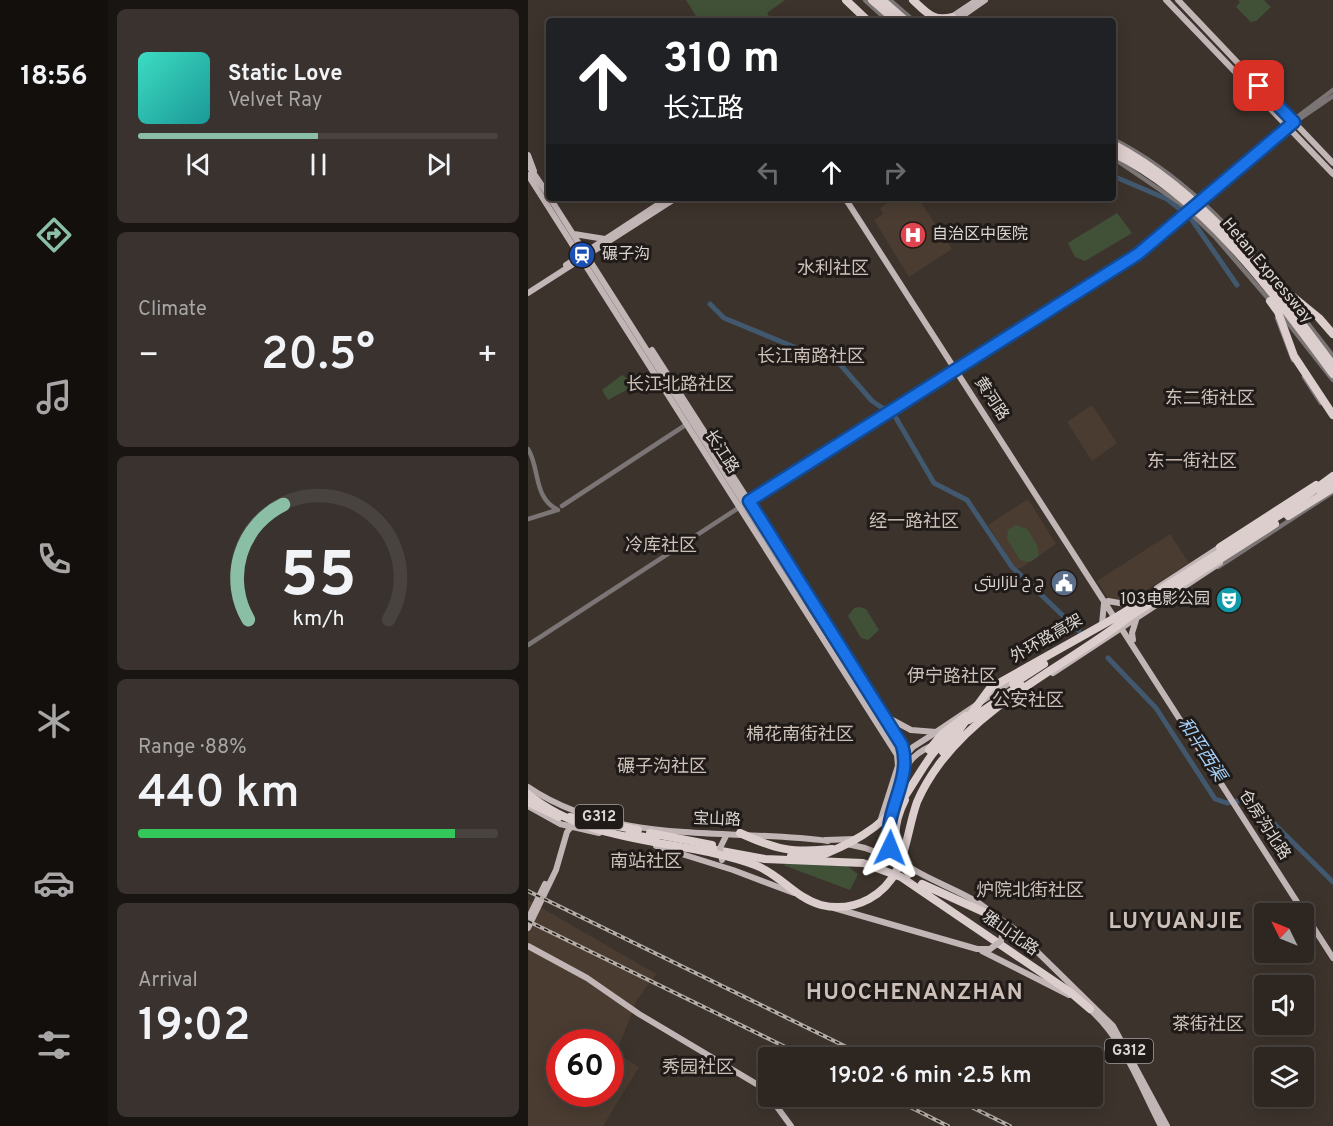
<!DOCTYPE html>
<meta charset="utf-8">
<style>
body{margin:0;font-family:Overpass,Cairo,"Noto Sans SC",sans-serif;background:#39322e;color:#f1f3f6;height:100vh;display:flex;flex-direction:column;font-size:22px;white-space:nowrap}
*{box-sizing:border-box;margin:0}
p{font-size:20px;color:#a7a5a5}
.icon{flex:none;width:33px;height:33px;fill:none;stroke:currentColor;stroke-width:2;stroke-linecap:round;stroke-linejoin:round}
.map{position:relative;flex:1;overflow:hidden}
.drawer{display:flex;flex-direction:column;gap:9px;padding:9px;background:#191512;width:420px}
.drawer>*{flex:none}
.banner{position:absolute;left:18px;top:18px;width:570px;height:183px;border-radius:6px;box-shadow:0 3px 15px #0003,0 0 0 2px #48433f;background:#202124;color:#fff;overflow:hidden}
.needle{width:39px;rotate:313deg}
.fabs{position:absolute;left:726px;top:903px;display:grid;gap:12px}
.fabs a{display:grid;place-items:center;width:60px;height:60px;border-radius:6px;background:#2d2621;box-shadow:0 3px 15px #0003,0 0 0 2px #48433f;font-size:30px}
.speed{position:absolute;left:18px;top:1029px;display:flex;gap:12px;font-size:30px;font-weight:700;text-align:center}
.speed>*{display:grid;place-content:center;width:78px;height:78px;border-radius:50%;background:#2d2621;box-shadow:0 3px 15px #0003,0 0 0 2px #48433f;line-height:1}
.speed .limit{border:9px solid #d22;background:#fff;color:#111}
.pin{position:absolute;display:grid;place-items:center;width:51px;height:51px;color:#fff;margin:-26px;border-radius:12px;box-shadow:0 3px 9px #0006}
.me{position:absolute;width:66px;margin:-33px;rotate:2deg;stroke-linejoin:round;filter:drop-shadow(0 0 4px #0008)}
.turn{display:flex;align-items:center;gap:21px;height:126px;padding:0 18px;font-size:27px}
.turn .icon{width:78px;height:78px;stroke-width:2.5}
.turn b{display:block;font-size:42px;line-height:51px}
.lanes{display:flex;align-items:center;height:57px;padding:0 18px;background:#0003;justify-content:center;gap:30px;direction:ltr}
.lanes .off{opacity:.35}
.big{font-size:45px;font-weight:600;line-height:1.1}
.drawer .card{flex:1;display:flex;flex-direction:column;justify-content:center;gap:9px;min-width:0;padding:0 21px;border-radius:9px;background:#39322e}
.drawer .dial{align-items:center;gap:0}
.dial svg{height:156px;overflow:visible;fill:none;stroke:#48433f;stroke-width:7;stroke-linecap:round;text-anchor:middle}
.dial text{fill:#f1f3f6;stroke:none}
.song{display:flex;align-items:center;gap:18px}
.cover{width:72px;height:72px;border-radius:9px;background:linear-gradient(135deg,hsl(170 70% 55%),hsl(180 70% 35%))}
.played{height:6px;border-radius:3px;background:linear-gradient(90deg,#8abfa5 50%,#48433f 50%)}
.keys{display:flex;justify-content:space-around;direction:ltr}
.heat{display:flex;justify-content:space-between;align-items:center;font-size:33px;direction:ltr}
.charge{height:9px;border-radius:4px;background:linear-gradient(90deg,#34c759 88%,#48433f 0)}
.trip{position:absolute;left:230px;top:1047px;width:345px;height:60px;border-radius:6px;background:#2d2621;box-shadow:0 3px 15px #0003,0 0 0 2px #48433f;font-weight:600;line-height:60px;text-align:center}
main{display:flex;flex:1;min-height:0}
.tab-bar{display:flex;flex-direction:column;width:108px;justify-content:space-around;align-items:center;background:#120f0d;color:#a7a5a5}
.tab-bar .icon{width:42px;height:42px}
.tab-bar .selected{color:#8abfa5}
.tab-bar b{font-size:27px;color:#f1f3f6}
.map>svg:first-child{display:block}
</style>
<main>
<nav class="tab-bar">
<b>18:56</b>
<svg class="icon selected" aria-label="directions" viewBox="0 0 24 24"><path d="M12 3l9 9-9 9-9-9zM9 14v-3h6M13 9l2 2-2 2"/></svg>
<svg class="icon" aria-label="music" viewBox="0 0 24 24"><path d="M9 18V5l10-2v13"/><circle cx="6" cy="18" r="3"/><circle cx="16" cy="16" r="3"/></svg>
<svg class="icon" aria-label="phone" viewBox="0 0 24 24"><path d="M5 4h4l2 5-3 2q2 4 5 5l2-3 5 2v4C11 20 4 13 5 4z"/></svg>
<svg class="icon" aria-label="climate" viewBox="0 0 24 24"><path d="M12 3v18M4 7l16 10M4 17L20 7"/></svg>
<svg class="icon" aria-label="car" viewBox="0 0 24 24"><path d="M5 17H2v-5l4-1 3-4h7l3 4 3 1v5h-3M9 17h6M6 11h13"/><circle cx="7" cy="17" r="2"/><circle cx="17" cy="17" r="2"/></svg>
<svg class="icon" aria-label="filters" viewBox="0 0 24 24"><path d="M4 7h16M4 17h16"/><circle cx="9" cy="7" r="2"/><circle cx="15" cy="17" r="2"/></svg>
</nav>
<section class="drawer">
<div class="card">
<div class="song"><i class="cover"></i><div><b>Static Love</b><p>Velvet Ray</p></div></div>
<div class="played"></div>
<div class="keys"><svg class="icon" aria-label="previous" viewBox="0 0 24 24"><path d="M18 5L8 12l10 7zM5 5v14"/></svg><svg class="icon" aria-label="pause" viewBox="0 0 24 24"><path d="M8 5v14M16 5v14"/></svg><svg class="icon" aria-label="next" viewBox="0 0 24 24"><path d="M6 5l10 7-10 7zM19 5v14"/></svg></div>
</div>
<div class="card"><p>Climate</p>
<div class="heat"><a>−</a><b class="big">20.5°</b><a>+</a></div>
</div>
<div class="card dial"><svg viewBox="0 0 100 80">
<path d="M14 69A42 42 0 1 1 86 69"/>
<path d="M14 69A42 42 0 0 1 32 10" stroke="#8abfa5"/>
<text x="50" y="56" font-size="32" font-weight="700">55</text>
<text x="50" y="72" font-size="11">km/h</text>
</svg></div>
<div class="card"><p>Range · 88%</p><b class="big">440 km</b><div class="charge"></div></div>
<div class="card"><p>Arrival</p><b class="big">19:02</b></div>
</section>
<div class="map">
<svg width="805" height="1126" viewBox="0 0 805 1126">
<rect width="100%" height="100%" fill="#3c332c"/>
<path fill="#4a3c31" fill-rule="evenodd" d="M367,198h23l34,51 -43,28 -35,-57 9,-6 -3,-6z
M564,405l25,38 -25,18 -25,-39z
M500,499l28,45 -35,24h-6l-27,-43z
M642,534l19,29 -62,39 -18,-2 -12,-19z
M0,900l128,74 -19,26 -21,53 23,14 -36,59h-75zM32,1042h50v52h-50z"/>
<path fill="#415138" d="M158,0h99l-18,13 5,8h-73z
M710,0h26l7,7 -15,14 -5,1 -15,-15 4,-5z
M589,213l15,20 -47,28 -10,-4 -7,-14z
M94,375l8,5v8l-22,12 -6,-10z
M487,525l12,4 10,16 2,11 -9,6 -10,-2 -13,-21 1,-9z
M331,607l7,2 13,21 -11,10 -7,-2 -13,-22 6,-8z
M262,863l57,3 11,8 -8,16 -67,-25z"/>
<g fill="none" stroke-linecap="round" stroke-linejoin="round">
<path stroke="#41586e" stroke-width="5" d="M585,176l54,23 23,18 47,68
M182,304l14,14 75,31
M284,353l27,10 33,38 12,8
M368,418l38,65 33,17 45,67 67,64
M580,658l48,50 59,91 12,4 22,-4 84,83"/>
<path stroke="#7b7575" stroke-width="4.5" d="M337,0l23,21
M362,0l24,21
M751,133l54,-37
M585,139c66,34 117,86 163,144
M728,148l77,-58
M585,158l68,46 35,34 56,65
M580,271l12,-9
M757,294l48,62
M753,314l52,66
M749,318l16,42
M776,377l17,26
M0,449c12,19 5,49 30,61
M34,506l125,-82
M0,519l29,-9
M690,567l115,-75
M0,645l218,-142 378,-239"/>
<path stroke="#c2b5b5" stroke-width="6" d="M638,0l167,174
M650,0l155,163
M422,18l27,-18
M427,21l30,-21
M0,155l6,16
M0,165l21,31
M0,175l369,580 1,11 -18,56
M22,198l248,390 85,127 28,15 25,2 79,-53
M317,198l488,760
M46,234l31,5
M38,265l102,-67
M0,293l148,-95
M124,350l93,145
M227,511l104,164
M629,588l63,-41
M580,601l23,4
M574,624l2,-21
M605,640l-1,-7 4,-13
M525,673l167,-110
M356,717l18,28 5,20
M403,746c-26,12 -26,24 -34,50 -3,13 -10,28 -9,41 2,43 99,50 115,92
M375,758l10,-11 22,-14
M0,787c87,59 202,41 300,54
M0,806l32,18 39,9
M298,840l29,-1
M319,844l18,4 32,12
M128,846l77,24 61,23
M306,908l143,41h13
M0,919l17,-35
M472,919l13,9 100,98 54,100
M0,928l28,-58 11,-38 4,-5
M0,946l59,32 52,36 129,77
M454,951l87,44
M560,1008c35,29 52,78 73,118
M241,1096l22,30"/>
<path stroke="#ddcece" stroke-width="8" d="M318,0l22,21
M344,0l24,21
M354,0l24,21
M385,0c13,12 20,22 39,17
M585,144c94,50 158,138 220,221
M585,153c92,45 161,141 220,221
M747,282l44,36 14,16
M742,301l8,11 16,44 39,59
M791,490l14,-9
M760,516l45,-28
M692,547l96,-62
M592,615l171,-107
M601,617l146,-93
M0,802l31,15
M42,817l68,13
M122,833l62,12
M212,833c37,17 52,20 92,16
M101,834l26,5
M177,848l60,11 98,4 38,14 169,115 20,17
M263,856l20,-2
M394,884l75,34"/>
<defs>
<path id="rail" d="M0,891l341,167
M0,921l280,137
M360,1096l60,30
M421,1096l61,30"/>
</defs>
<use href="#rail" stroke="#b3aca7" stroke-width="4"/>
<use href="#rail" stroke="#201b18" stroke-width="1.5" stroke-dasharray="4.5" stroke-linecap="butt"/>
<path stroke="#7b7575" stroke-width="4.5" d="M592,262l22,-15 114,-99
M596,264l112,-95"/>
<path stroke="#c2b5b5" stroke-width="6" d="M194,860l-2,-12 6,-12
M462,949l11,-8 2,-12"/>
<path stroke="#ddcece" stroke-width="8" d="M759,510l46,-34
M485,684l31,-20
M441,720l52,-35
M401,750l13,-16 24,-18
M415,752l47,-64 130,-73
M0,794c65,53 153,44 227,71 25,9 40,33 66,40 16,4 33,2 48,-6 38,-21 35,-60 48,-97 6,-14 14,-27 23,-39 49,-64 127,-98 189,-146
M377,800c-13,25 -14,50 4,74
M282,860c39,-15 70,-30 95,-64 15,-22 26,-46 48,-63"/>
</g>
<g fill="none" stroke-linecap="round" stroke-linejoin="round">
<defs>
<path id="route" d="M362,848c-8,-36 23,-67 12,-103l-153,-244 389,-247 156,-132 -35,-36"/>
</defs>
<use href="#route" stroke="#114b97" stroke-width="15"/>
<use href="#route" stroke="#1a73e8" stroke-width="10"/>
</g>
<defs>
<symbol id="hospital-disc" viewBox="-11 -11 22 22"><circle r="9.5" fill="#e0444e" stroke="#201b18"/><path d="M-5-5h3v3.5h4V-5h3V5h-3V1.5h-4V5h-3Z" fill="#fff"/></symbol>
<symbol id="station-disc" viewBox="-11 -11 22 22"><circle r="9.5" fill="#1a4fb4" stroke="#201b18"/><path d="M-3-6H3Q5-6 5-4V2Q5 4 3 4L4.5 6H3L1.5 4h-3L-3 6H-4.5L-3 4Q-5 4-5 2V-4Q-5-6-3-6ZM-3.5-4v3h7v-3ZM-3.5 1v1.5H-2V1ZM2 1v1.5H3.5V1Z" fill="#fff"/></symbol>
<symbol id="civic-disc" viewBox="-11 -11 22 22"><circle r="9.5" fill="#5c6f8a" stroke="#201b18"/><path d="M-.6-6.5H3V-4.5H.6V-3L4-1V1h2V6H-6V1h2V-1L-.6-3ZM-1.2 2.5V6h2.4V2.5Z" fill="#fff"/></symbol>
<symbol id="theatre-disc" viewBox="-11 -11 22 22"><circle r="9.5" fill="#0f9aa8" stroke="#201b18"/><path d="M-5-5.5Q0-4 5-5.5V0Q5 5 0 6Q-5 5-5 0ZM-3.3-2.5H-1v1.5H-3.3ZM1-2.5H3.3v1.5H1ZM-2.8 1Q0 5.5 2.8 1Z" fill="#fff"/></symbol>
</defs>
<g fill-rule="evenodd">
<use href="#hospital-disc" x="370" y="220" width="30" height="30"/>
<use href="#station-disc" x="39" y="240" width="30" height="30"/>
<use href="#civic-disc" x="521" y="568" width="30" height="30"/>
<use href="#theatre-disc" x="686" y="585" width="30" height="30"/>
</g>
<g text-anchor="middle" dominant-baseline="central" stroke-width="6" stroke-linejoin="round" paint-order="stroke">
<g fill="#201b18" stroke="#a49e9a" stroke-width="1.5">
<rect x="47" y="805" width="48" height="24" rx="4.5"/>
<rect x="577" y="1039" width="48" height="24" rx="4.5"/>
</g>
<g font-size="15" font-weight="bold" fill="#dcd6d2">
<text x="71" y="817">G312</text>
<text x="601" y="1051">G312</text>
</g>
<g font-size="16" fill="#dcd6d2" stroke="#201b18" text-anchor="start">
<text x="404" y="235">自治区中医院</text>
<text x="74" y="255">碾子沟</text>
<text x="516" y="583" text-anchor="end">ج خ نازارىتى</text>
<text x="682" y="600" text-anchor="end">103电影公园</text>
</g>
<g font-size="16" fill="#dcd6d2" stroke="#201b18">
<text transform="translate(739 271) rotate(50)">Hetan Expressway</text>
<text transform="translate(463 399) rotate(57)">黄河路</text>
<text transform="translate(193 452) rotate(57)">长江路</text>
<text transform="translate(519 639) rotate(-30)">外环路高架</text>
<text transform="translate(189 820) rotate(2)">宝山路</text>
<text transform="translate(736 825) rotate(57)">仓房沟北路</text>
<text transform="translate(482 934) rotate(35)">雅山北路</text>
</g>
<g font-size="18" fill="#ccc0b8" stroke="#201b18">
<text x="305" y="269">水利社区</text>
<text x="283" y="357">长江南路社区</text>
<text x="152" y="385">长江北路社区</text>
<text x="682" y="399">东二街社区</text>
<text x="664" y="462">东一街社区</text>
<text x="386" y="522">经一路社区</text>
<text x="133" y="546">冷库社区</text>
<text x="424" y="677">伊宁路社区</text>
<text x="500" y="701">公安社区</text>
<text x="272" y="735">棉花南街社区</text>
<text x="134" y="767">碾子沟社区</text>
<text x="118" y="862">南站社区</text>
<text x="502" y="891">炉院北街社区</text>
<text x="680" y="1025">茶街社区</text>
<text x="170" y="1068">秀园社区</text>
</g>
<g font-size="18" font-style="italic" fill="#a4d1fb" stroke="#201b18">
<text transform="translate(673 750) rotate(57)">和平西渠</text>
</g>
<g font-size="22" font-weight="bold" letter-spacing="1.5" fill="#ccc0b8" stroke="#201b18">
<text x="648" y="922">LUYUANJIE</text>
<text x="387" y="993">HUOCHENANZHAN</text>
</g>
</g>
</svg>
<div class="fabs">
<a><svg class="needle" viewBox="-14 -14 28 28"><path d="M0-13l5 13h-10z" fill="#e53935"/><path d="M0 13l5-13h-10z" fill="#a7a5a5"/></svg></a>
<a><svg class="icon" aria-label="sound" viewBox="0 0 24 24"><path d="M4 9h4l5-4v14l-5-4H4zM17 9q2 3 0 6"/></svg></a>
<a><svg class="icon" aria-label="layers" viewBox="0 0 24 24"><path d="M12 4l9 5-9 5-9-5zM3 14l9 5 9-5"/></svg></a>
</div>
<div class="speed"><div class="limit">60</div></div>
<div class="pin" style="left:731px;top:86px;background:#d93025"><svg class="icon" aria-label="arrive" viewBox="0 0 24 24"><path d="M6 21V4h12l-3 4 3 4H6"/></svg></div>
<svg class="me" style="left:362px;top:848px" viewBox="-20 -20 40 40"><path d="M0-17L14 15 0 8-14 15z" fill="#1a73e8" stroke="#fff" stroke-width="4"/></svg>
<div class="trip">19:02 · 6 min · 2.5 km</div>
<div class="banner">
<div class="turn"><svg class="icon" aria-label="ahead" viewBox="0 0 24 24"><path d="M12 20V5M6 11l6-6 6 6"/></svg><div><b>310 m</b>长江路</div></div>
<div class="lanes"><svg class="icon off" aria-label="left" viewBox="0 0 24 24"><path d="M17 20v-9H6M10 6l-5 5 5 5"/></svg><svg class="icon" aria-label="ahead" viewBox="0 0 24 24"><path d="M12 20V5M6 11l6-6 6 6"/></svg><svg class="icon off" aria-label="right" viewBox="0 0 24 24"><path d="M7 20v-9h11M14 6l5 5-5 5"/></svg></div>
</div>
</div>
</main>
